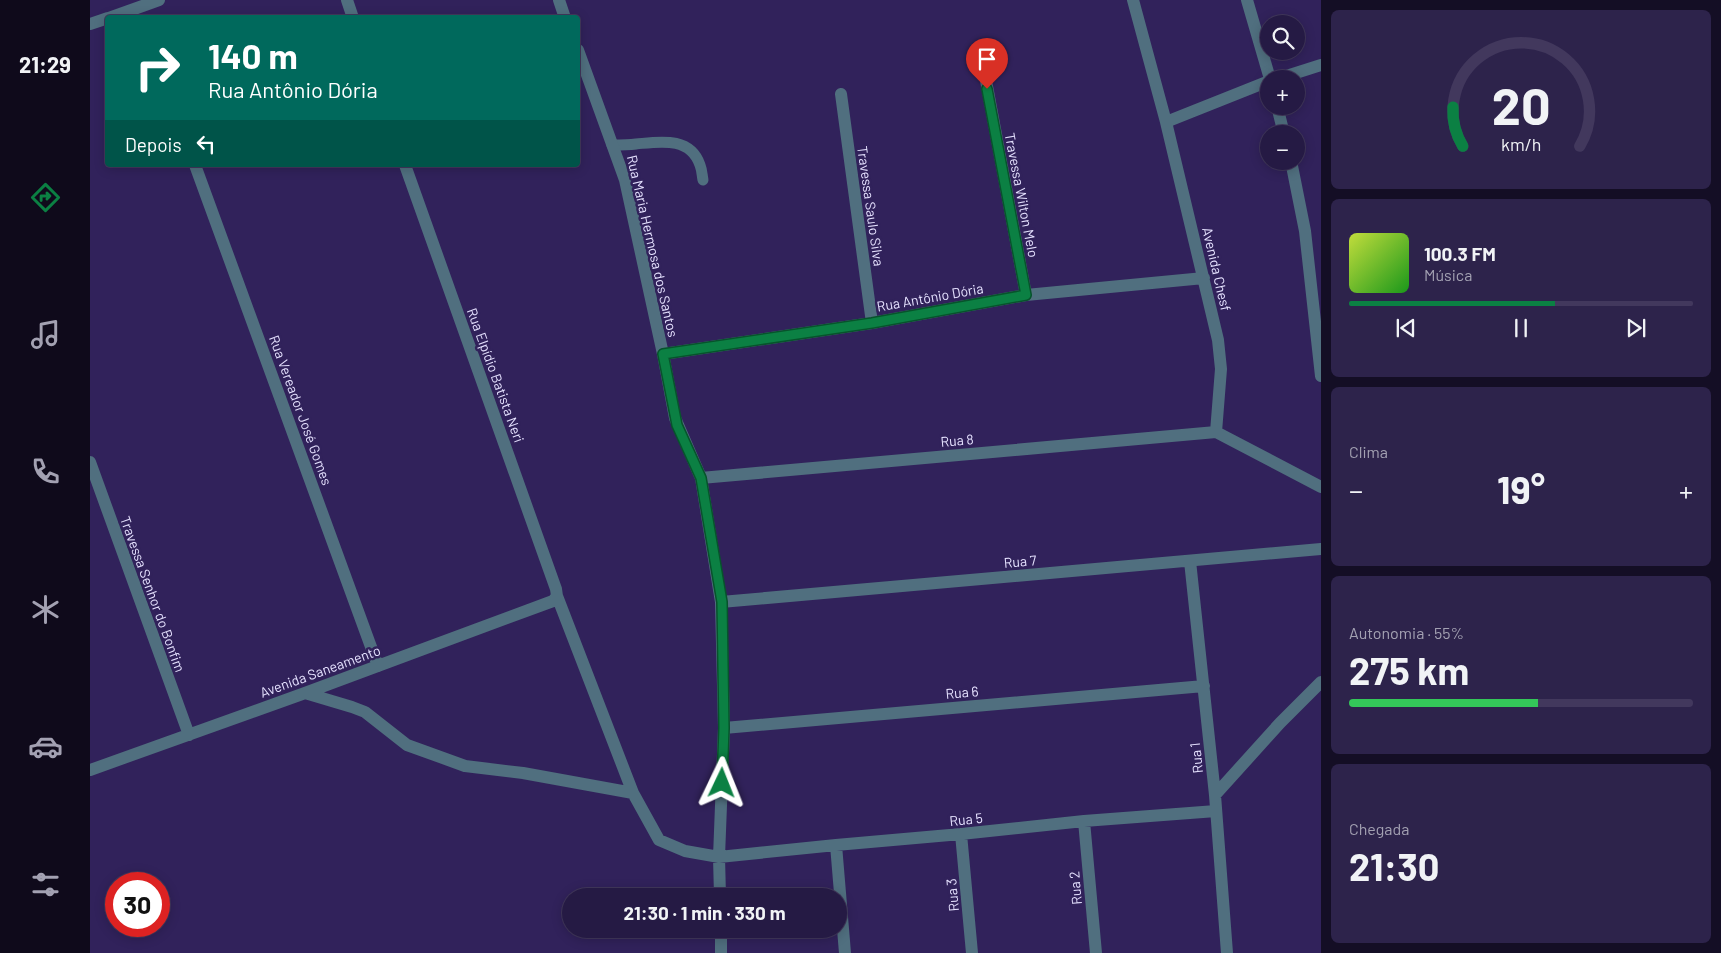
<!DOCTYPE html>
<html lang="pt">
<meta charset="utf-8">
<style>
body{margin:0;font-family:Barlow,sans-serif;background:#2d234b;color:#f1f3f6;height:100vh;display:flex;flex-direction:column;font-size:19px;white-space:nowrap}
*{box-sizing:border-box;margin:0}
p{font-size:16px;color:#a3a1b2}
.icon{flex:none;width:28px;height:28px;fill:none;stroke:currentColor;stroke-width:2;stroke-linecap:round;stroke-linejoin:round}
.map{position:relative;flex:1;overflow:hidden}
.sheet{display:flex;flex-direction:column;gap:10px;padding:10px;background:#140e25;width:400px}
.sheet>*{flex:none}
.guide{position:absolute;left:15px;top:15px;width:475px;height:152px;border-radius:5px;box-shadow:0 2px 12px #0003,0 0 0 1px #42385d;background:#00695c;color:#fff;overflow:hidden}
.buttons{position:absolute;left:1170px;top:15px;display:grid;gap:10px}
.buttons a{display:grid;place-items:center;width:45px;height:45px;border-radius:50%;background:#251a44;box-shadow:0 2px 12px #0003,0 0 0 1px #42385d;font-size:25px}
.speed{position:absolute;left:15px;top:872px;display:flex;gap:10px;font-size:25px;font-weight:700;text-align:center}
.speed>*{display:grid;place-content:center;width:65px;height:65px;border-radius:50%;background:#251a44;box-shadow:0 2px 12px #0003,0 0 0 1px #42385d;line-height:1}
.speed .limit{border:8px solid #d22;background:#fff;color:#111}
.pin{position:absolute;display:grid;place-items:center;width:42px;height:42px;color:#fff;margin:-51px -21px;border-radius:50% 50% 50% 0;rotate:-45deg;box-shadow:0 0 5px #0007}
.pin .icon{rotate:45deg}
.me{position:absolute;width:55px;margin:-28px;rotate:2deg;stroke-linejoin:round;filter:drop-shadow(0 0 4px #0008)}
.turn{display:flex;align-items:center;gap:18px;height:105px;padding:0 20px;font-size:22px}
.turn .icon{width:65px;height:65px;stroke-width:2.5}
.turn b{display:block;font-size:35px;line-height:42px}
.then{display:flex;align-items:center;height:48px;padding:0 20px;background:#0003;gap:10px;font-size:19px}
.big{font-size:38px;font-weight:700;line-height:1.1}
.sheet .widget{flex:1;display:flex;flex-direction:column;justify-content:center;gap:8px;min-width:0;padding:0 18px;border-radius:8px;background:#2d234b}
.sheet .dial{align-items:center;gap:0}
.dial svg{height:130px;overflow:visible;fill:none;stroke:#42385d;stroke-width:7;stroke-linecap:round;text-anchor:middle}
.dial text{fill:#f1f3f6;stroke:none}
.song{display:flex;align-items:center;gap:15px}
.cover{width:60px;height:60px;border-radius:8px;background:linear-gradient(135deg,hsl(70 70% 55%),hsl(120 70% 35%))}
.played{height:5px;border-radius:2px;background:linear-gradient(90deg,#0b8043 60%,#42385d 60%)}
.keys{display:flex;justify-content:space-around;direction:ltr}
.heat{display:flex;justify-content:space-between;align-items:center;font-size:28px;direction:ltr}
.charge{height:8px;border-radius:4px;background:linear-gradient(90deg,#34c759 55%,#42385d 0)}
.trip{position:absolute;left:472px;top:888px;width:285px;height:50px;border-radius:25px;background:#251a44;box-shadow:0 2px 12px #0003,0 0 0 1px #42385d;font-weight:700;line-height:50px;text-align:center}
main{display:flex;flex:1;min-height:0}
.tabs{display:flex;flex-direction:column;width:90px;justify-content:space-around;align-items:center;background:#0f0a1b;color:#a3a1b2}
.tabs .icon{width:35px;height:35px}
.tabs .current{color:#0b8043}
.tabs b{font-size:22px;color:#f1f3f6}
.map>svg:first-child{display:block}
</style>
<main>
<nav class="tabs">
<b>21:29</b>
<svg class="icon current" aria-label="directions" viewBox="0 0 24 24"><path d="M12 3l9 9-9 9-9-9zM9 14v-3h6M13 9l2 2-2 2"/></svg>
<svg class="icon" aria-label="music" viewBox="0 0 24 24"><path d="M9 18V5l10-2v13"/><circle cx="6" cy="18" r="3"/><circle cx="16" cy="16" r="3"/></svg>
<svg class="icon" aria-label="phone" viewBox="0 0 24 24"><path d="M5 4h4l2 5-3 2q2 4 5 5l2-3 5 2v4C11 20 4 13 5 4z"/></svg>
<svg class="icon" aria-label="climate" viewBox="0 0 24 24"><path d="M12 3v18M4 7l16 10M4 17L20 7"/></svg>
<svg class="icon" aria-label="car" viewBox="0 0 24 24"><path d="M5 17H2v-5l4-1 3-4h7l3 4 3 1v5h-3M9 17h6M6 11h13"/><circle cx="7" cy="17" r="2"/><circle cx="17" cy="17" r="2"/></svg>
<svg class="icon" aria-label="filters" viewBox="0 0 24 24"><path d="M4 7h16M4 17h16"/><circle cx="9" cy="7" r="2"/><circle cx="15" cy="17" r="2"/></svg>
</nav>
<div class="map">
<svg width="1231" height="953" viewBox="0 0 1231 953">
<rect width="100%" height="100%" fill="#31225b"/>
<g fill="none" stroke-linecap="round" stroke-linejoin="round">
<path stroke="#506f7f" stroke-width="11" d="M522,145c8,0 16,0 24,-1 23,-2 54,-8 64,21 2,5 2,10 3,15"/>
<path stroke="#506f7f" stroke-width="12" d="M257,0l6,18
M469,0l6,18
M1043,0l33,122 52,218 3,29 -5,63 105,55
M1157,0l23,79
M19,18l50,-18
M0,24l18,-6
M488,50l47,130 38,174 12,64 26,60 20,124 3,126 -5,129 1,39
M894,70l42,225
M1187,79l44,-14
M751,94l31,229
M1187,106l7,28
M1076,122l103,-41
M1201,161l14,70 16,145
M105,165l183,501
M315,165l151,424 1,7 76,197 26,47 26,11 34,6 117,-12 125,-11 123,-13 132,-10
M573,354l209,-31 154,-28 178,-17
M0,462l99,273
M611,478l515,-46
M1100,561l25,234 12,158
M631,602l600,-53
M215,693l47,14 13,5 42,33 58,21 58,7 110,20
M634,728l480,-42
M0,770l215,-77 248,-92 4,-5
M1125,795l65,-72 41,-41
M994,821l12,132
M871,834l11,119
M746,845l9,108
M631,929v24"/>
</g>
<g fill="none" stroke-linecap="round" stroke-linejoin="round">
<defs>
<path id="route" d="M632,783l2,-55 -2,-126 -21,-124 -24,-53 -14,-71 209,-31 154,-28 -39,-206"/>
</defs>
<use href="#route" stroke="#07532c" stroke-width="12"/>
<use href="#route" stroke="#0b8043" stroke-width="9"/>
</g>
<g text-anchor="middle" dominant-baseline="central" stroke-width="5" stroke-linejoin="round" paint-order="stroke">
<g font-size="14" fill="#e6e2ff" stroke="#31225b">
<text transform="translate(932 195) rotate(79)">Travessa Wilton Melo</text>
<text transform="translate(781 206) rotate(82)">Travessa Saulo Silva</text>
<text transform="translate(563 246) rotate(77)">Rua Maria Hermosa dos Santos</text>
<text transform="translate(1127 269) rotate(77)">Avenida Chesf</text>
<text transform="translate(840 297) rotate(-10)">Rua Antônio Dória</text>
<text transform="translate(406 375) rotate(70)">Rua Elpídio Batista Neri</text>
<text transform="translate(211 410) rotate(70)">Rua Vereador José Gomes</text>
<text transform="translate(867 440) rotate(-5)">Rua 8</text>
<text transform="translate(930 561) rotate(-5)">Rua 7</text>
<text transform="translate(63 594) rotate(70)">Travessa Senhor do Bonfim</text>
<text transform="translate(230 671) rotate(-20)">Avenida Saneamento</text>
<text transform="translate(872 692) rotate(-5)">Rua 6</text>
<text transform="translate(1106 758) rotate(-96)">Rua 1</text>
<text transform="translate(876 819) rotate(-6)">Rua 5</text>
<text transform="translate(985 888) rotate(-95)">Rua 2</text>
<text transform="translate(862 895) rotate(-95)">Rua 3</text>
</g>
</g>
</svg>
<div class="buttons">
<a><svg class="icon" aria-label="search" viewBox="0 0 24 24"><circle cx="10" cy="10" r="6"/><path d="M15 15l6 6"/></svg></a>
<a>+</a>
<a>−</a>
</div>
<div class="speed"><div class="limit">30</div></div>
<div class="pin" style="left:897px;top:89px;background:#d93025"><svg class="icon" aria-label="arrive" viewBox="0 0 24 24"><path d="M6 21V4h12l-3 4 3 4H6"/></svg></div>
<svg class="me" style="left:632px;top:783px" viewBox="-20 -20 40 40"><path d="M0-17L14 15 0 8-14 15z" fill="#0b8043" stroke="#fff" stroke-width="4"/></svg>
<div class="trip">21:30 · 1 min · 330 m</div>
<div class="guide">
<div class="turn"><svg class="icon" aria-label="right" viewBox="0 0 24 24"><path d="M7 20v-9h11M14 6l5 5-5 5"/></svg><div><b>140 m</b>Rua Antônio Dória</div></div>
<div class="then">Depois<svg class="icon" aria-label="left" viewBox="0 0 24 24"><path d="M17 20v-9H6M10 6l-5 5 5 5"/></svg></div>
</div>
</div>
<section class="sheet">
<div class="widget dial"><svg viewBox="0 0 100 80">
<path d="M14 69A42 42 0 1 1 86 69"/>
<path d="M14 69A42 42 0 0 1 8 45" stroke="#0b8043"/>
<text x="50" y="56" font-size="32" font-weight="700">20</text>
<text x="50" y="72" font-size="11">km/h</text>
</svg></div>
<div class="widget">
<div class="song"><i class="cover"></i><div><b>100.3 FM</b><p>Música</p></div></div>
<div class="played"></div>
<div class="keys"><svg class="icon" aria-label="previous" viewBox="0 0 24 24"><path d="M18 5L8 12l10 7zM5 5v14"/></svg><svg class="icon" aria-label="pause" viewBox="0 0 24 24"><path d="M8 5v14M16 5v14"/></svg><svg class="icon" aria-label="next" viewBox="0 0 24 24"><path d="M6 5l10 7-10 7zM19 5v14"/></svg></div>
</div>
<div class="widget"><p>Clima</p>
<div class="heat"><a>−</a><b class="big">19°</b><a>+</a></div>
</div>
<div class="widget"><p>Autonomia · 55%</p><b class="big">275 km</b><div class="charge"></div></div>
<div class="widget"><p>Chegada</p><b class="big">21:30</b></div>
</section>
</main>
